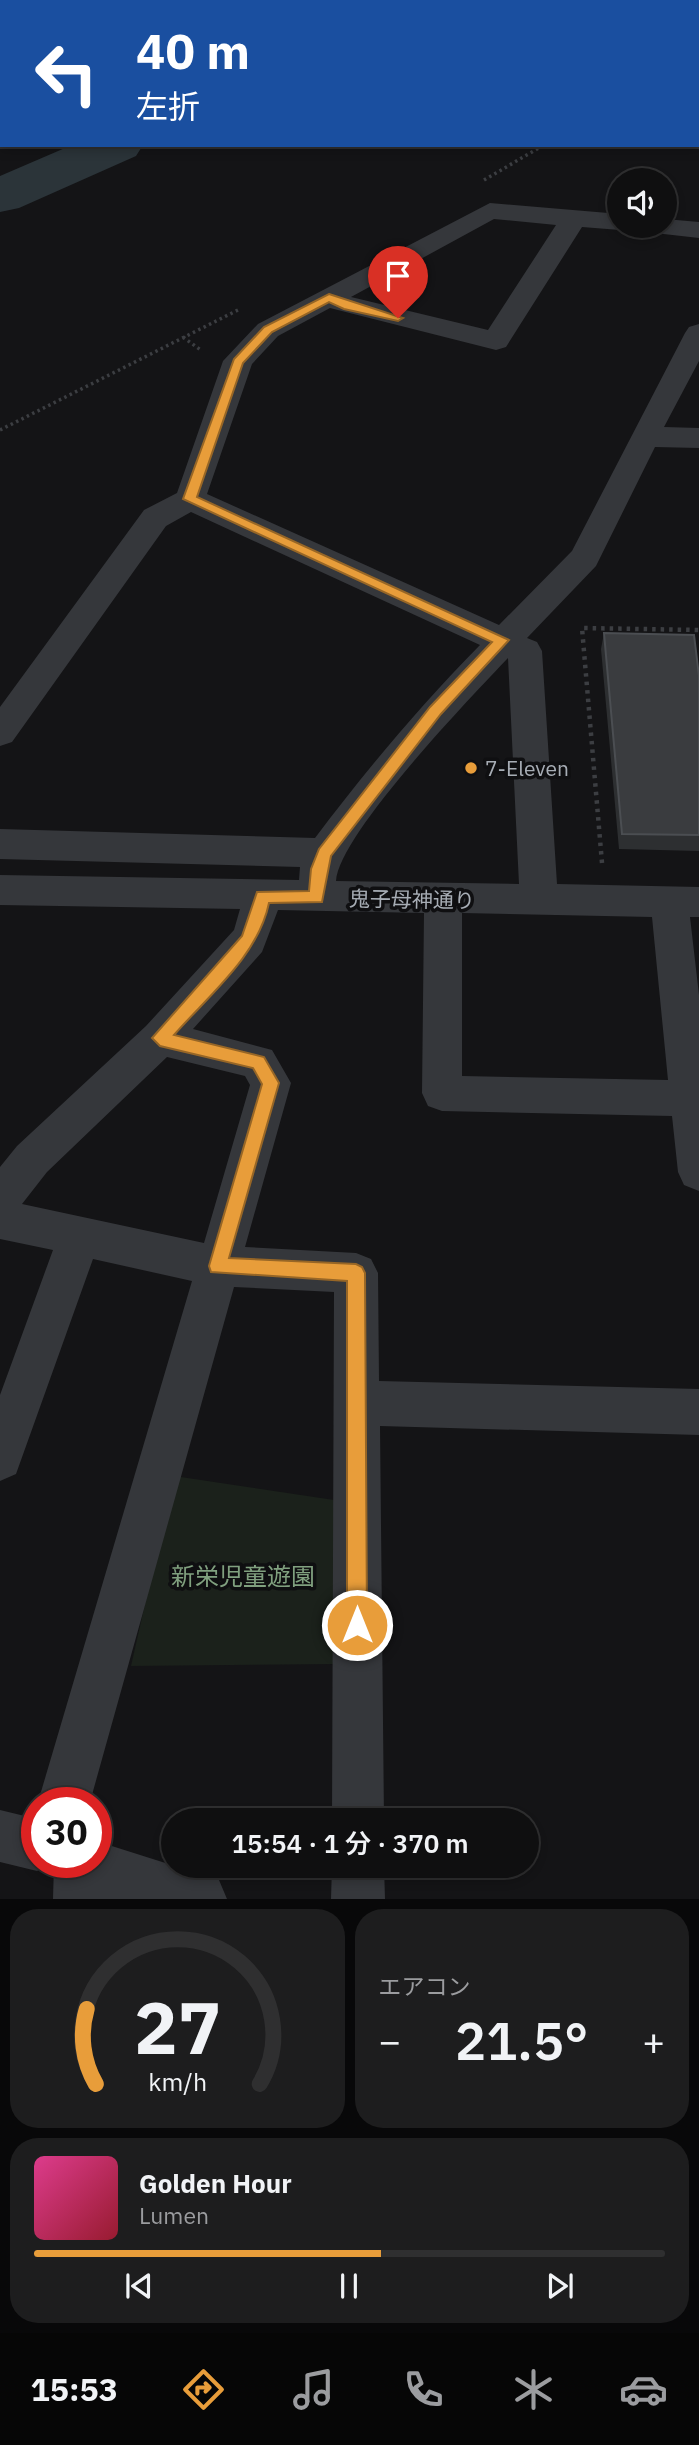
<!DOCTYPE html>
<html lang="ja">
<meta charset="utf-8">
<style>
body{margin:0;font-family:"IBM Plex Sans","Noto Sans JP",sans-serif;background:#1d1d1e;color:#f1f3f6;height:100vh;display:flex;flex-direction:column;font-size:26px;white-space:nowrap}
*{box-sizing:border-box;margin:0}
p{font-size:23px;color:#9b9c9f}
.icon{flex:none;width:38px;height:38px;fill:none;stroke:currentColor;stroke-width:2;stroke-linecap:round;stroke-linejoin:round}
.map{position:relative;height:1899px;overflow:hidden}
.details{display:flex;flex-direction:column;gap:10px;padding:10px;background:#080809;flex:1}
.details>*{flex:none}
.hud{position:absolute;left:0px;top:0px;width:700px;height:147px;box-shadow:0 4px 10px #0003,0 0 0 2px #2f2f30;background:#1a4fa0;color:#fff;overflow:hidden}
.fabs{position:absolute;left:607px;top:168px;display:grid;gap:14px}
.fabs a{display:grid;place-items:center;width:70px;height:70px;border-radius:50%;background:#0f0f10;box-shadow:0 4px 10px #0003,0 0 0 2px #2f2f30;font-size:35px}
.speed{position:absolute;left:21px;top:1787px;display:flex;gap:14px;font-size:35px;font-weight:700;text-align:center}
.speed>*{display:grid;place-content:center;width:91px;height:91px;border-radius:50%;background:#0f0f10;box-shadow:0 4px 10px #0003,0 0 0 2px #2f2f30;line-height:1}
.speed .limit{border:10px solid #d22;background:#fff;color:#111}
.pin{position:absolute;display:grid;place-items:center;width:60px;height:60px;color:#fff;margin:-72px -30px;border-radius:50% 50% 50% 0;rotate:-45deg;box-shadow:0 0 7px #0007}
.pin .icon{rotate:45deg}
.me{position:absolute;width:77px;margin:-38px;rotate:0deg;stroke-linejoin:round;filter:drop-shadow(0 0 5px #0008)}
.turn{display:flex;align-items:center;gap:24px;height:147px;padding:0 21px;font-size:32px}
.turn .icon{width:91px;height:91px;stroke-width:2.5}
.turn b{display:block;font-size:49px;line-height:60px}
.big{font-size:52px;font-weight:600;line-height:1.1}
.details .card{flex:1;display:flex;flex-direction:column;justify-content:center;gap:10px;min-width:0;padding:0 24px;border-radius:28px;background:#1d1d1e}
.details .dial{align-items:center;gap:0}
.dial svg{height:182px;overflow:visible;fill:none;stroke:#2f2f30;stroke-width:7;stroke-linecap:round;text-anchor:middle}
.dial text{fill:#f1f3f6;stroke:none}
.song{display:flex;align-items:center;gap:21px}
.cover{width:84px;height:84px;border-radius:10px;background:linear-gradient(135deg,hsl(330 70% 55%),hsl(350 70% 35%))}
.played{height:7px;border-radius:4px;background:linear-gradient(90deg,#e89d3a 55%,#2f2f30 55%)}
.keys{display:flex;justify-content:space-around;direction:ltr}
.heat{display:flex;justify-content:space-between;align-items:center;font-size:38px;direction:ltr}
.details .tiles{flex:1;display:grid;gap:10px;grid-template-columns:1fr 1fr}
.card:last-child{grid-column:span 2}
.trip{position:absolute;left:161px;top:1808px;width:378px;height:70px;border-radius:35px;background:#0f0f10;box-shadow:0 4px 10px #0003,0 0 0 2px #2f2f30;font-weight:600;line-height:70px;text-align:center}
.tabs{display:flex;height:112px;justify-content:space-around;align-items:center;background:#060606;color:#9b9c9f}
.tabs .icon{width:49px;height:49px}
.tabs .active{color:#e89d3a}
.tabs b{font-size:32px;color:#f1f3f6}
.map>svg:first-child{display:block}
</style>
<div class="map">
<svg width="699" height="1899" viewBox="0 0 699 1899">
<rect width="100%" height="100%" fill="#141416"/>
<path fill="#1b211b" d="M174,1476l160,24 4,164 -207,2z"/>
<g fill="none" stroke-linecap="round" stroke-linejoin="round">
<path fill="#2b3439" fill-rule="evenodd" d="M419,0h51l-52,2z
M72,145h71l-7,11 -117,52 -19,4v-36z"/>
<path stroke="#3c3e42" stroke-width="3.5" stroke-dasharray="2.5 3.5" stroke-linecap="butt" d="M199,2l4,-2
M484,180l60,-35
M183,337l19,14
M0,430l238,-120"/>
<path stroke="#3c3e42" stroke-width="4.5" stroke-dasharray="3.5 5" stroke-linecap="butt" d="M602,863l-20,-235 117,2"/>
<path fill="#35373b" fill-rule="evenodd" d="M105,0h25l-27,2z
M0,45h2l-2,15z
M490,203l130,11v12h11l-11,4 -38,-3 -76,120 -10,3 -166,-42 -52,28 -26,28 -45,130 292,131 73,-74 113,-218 4,-6 10,-3v37l-35,66 35,1v20l-44,-1 -59,119 -69,72 10,4 5,9 15,233 142,3v30h-9l9,78v196l-15,-6 -6,-13 -6,-56 -230,-5 -14,-5 -6,-13 2,-180 -146,-3 -16,42 -69,77 79,21 19,33 -46,164 111,6 15,6 7,14 1,108 320,8v46l-319,-9 4,394h-52l2,-528 -100,-5 -144,515h-52l154,-521 -99,-22 -77,215 -16,7v-86l53,-145 -53,-11v-72l17,-21 129,-120 88,-96 6,-21 -240,-4v-30l299,5 1,-13 -300,-8v-30l315,9c52,-69 105,-132 165,-193l-289,-133 -25,14 -154,216 -12,4v-39l144,-197 33,-17 46,-132 35,-37zM494,219l62,6 -68,105 -137,-33zM508,658l11,226 -183,-3c3,-47 136,-185 172,-223zM462,913l190,4 16,163 -206,-4zM167,1057l78,19 5,9 -46,158 -182,-39 25,-32z
M665,219l34,3v16l-53,-6 -4,-6h23z
M0,1810l37,9v43h59v-21l123,39 8,19h-174l1,-35 -17,7 -37,-9z
M332,1866h52l1,33h-54z"/>
</g>
<path fill="#2d2f31" d="M604,633l95,43v175l-80,-2 -18,-200z"/>
<path fill="#3a3c3f" stroke="#4b4e52" stroke-width="2" d="M604,633l90,2 5,41v159l-77,-1z"/>
<path fill="#e89d3a" stroke="#976626" stroke-width="2" d="M329,294l74,24 -5,3 -54,-12 -15,-7 -57,30 -29,31 -46,134 312,143 -68,74 -110,142 -9,46 -53,1c-11,53 -60,92 -95,132l90,22 15,26 -50,175 127,6 6,3 3,6 2,352 -3,7 -7,3 -7,-3 -3,-7v-344l-136,-9 -2,-6 53,-182 -9,-16 -93,-22 -8,-8 90,-102 15,-44 52,-1 2,-22 8,-20 111,-142 62,-65 -309,-143 51,-140 30,-32z"/>
<circle fill="#e89d3a" stroke="#0f0f11" stroke-width="2.5" cx="471" cy="768" r="7"/>
<g text-anchor="middle" dominant-baseline="central" stroke-width="7" stroke-linejoin="round" paint-order="stroke">
<g font-size="21" fill="#a7adb5" stroke="#0f0f11" text-anchor="start">
<text x="485" y="768">7-Eleven</text>
</g>
<g font-size="21" fill="#a7adb5" stroke="#0f0f11">
<text transform="translate(412 899) rotate(1)">鬼子母神通り</text>
</g>
<g font-size="24" fill="#80a07f" stroke="#0f0f11">
<text x="243" y="1576">新栄児童遊園</text>
</g>
</g>
</svg>
<div class="fabs">
<a><svg class="icon" aria-label="sound" viewBox="0 0 24 24"><path d="M4 9h4l5-4v14l-5-4H4zM17 9q2 3 0 6"/></svg></a>
</div>
<div class="speed"><div class="limit">30</div></div>
<div class="pin" style="left:398px;top:318px;background:#d93025"><svg class="icon" aria-label="arrive" viewBox="0 0 24 24"><path d="M6 21V4h12l-3 4 3 4H6"/></svg></div>
<svg class="me" style="left:357px;top:1625px" viewBox="-20 -20 40 40"><circle r="17" fill="#e89d3a" stroke="#fff" stroke-width="3"/><path d="M0-11L8 9 0 5-8 9z" fill="#fff"/></svg>
<div class="trip">15:54 · 1 分 · 370 m</div>
<div class="hud">
<div class="turn"><svg class="icon" aria-label="left" viewBox="0 0 24 24"><path d="M17 20v-9H6M10 6l-5 5 5 5"/></svg><div><b>40 m</b>左折</div></div>
</div>
</div>
<section class="details">
<div class="tiles">
<div class="card dial"><svg viewBox="0 0 100 80">
<path d="M14 69A42 42 0 1 1 86 69"/>
<path d="M14 69A42 42 0 0 1 10 36" stroke="#e89d3a"/>
<text x="50" y="56" font-size="32" font-weight="700">27</text>
<text x="50" y="72" font-size="11">km/h</text>
</svg></div>
<div class="card"><p>エアコン</p>
<div class="heat"><a>−</a><b class="big">21.5°</b><a>+</a></div>
</div>
<div class="card">
<div class="song"><i class="cover"></i><div><b>Golden Hour</b><p>Lumen</p></div></div>
<div class="played"></div>
<div class="keys"><svg class="icon" aria-label="previous" viewBox="0 0 24 24"><path d="M18 5L8 12l10 7zM5 5v14"/></svg><svg class="icon" aria-label="pause" viewBox="0 0 24 24"><path d="M8 5v14M16 5v14"/></svg><svg class="icon" aria-label="next" viewBox="0 0 24 24"><path d="M6 5l10 7-10 7zM19 5v14"/></svg></div>
</div>
</div>
</section>
<nav class="tabs">
<b>15:53</b>
<svg class="icon active" aria-label="directions" viewBox="0 0 24 24"><path d="M12 3l9 9-9 9-9-9zM9 14v-3h6M13 9l2 2-2 2"/></svg>
<svg class="icon" aria-label="music" viewBox="0 0 24 24"><path d="M9 18V5l10-2v13"/><circle cx="6" cy="18" r="3"/><circle cx="16" cy="16" r="3"/></svg>
<svg class="icon" aria-label="phone" viewBox="0 0 24 24"><path d="M5 4h4l2 5-3 2q2 4 5 5l2-3 5 2v4C11 20 4 13 5 4z"/></svg>
<svg class="icon" aria-label="climate" viewBox="0 0 24 24"><path d="M12 3v18M4 7l16 10M4 17L20 7"/></svg>
<svg class="icon" aria-label="car" viewBox="0 0 24 24"><path d="M5 17H2v-5l4-1 3-4h7l3 4 3 1v5h-3M9 17h6M6 11h13"/><circle cx="7" cy="17" r="2"/><circle cx="17" cy="17" r="2"/></svg>
</nav>
